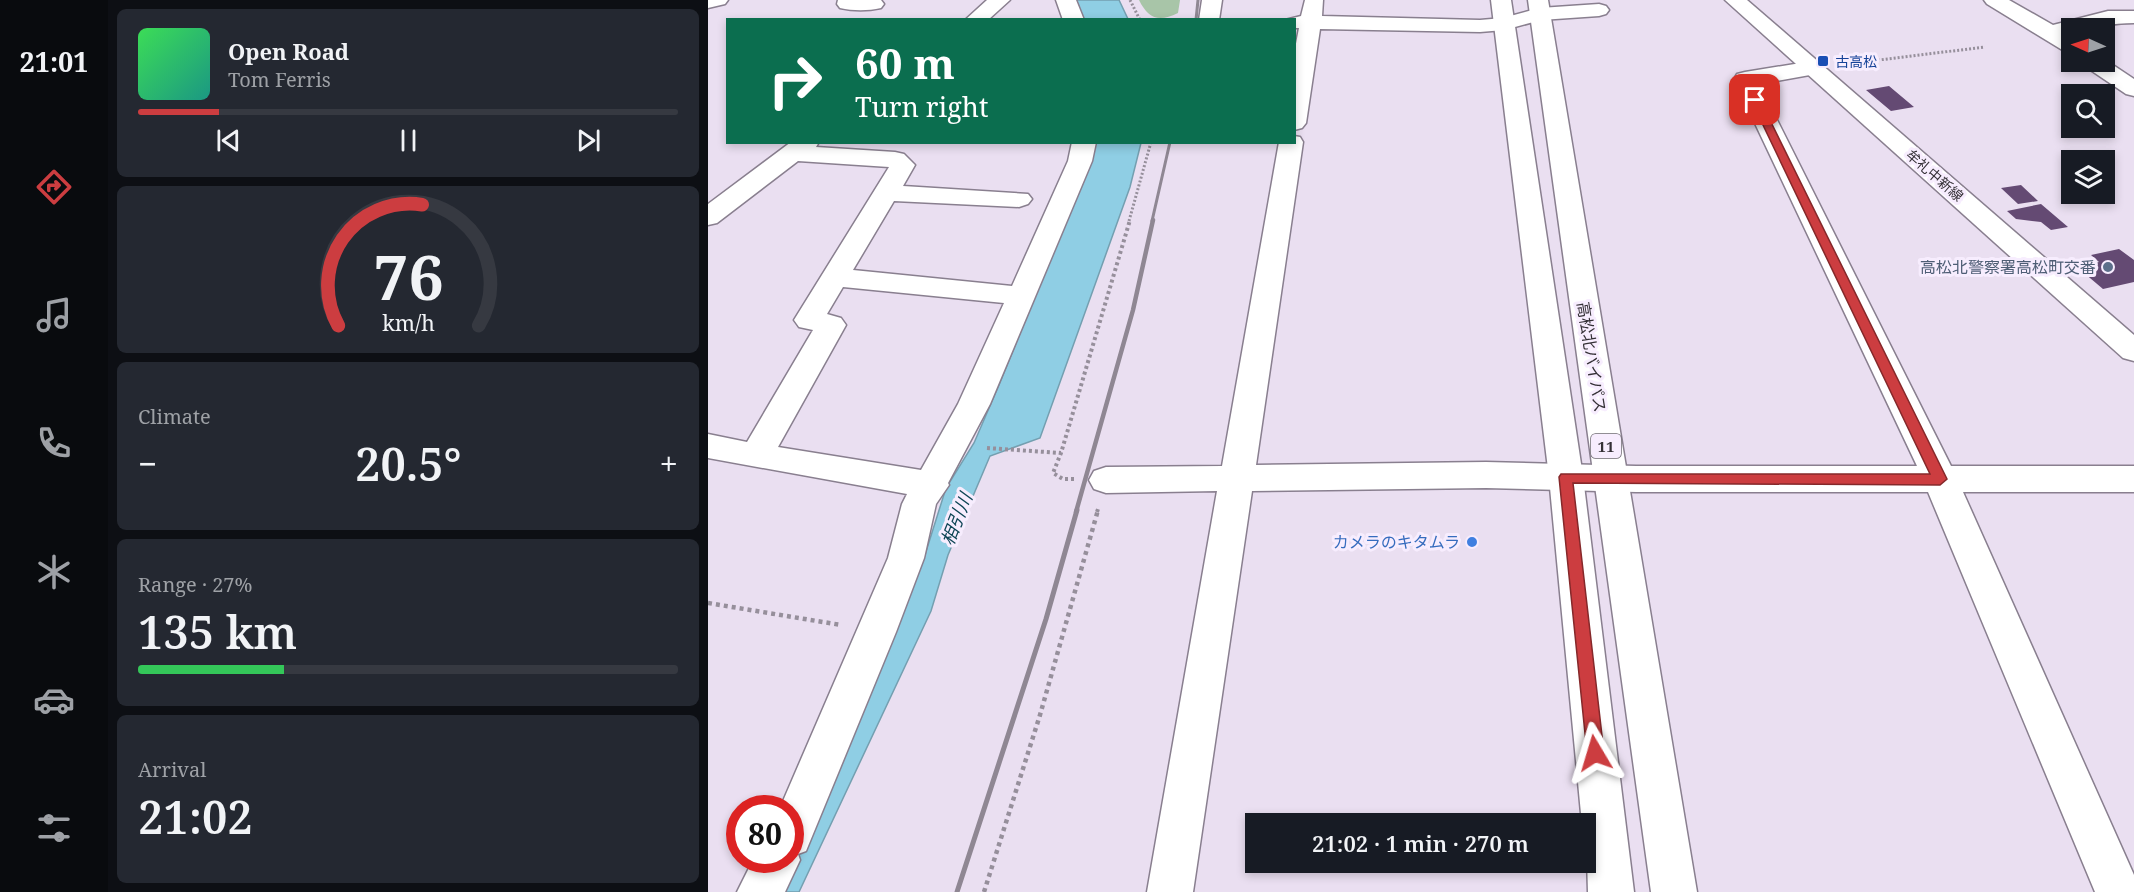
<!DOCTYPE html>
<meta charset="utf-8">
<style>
body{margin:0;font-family:"Noto Serif","Noto Sans JP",serif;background:#242831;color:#f1f3f6;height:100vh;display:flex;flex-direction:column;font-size:22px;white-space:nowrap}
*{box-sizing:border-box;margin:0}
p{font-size:20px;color:#9ea1a6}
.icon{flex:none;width:33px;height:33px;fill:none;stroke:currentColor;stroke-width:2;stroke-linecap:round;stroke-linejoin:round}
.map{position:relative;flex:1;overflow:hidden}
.drawer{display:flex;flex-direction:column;gap:9px;padding:9px;background:#0d0f14;width:600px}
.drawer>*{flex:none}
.guide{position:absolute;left:18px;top:18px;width:570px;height:126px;border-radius:0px;box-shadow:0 3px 9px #0003;background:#0b6e4f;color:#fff;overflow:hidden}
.needle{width:39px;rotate:273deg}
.buttons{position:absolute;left:1353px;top:18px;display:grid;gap:12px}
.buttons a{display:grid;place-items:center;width:54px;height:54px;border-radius:0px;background:#171b24;box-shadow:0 3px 9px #0003;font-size:30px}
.speed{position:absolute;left:18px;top:795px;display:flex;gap:12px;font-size:30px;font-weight:700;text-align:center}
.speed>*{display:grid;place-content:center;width:78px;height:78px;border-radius:50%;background:#171b24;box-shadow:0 3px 9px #0003;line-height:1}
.speed .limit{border:9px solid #d22;background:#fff;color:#111}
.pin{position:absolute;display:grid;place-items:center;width:51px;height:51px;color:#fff;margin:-26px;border-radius:12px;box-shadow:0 3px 9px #0006}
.me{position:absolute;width:66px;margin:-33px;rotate:353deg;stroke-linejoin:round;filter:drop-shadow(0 0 4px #0008)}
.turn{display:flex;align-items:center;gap:21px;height:126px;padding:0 30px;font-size:27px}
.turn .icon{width:78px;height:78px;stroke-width:2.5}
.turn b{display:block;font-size:42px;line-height:51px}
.big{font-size:45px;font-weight:600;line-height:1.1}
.drawer .tile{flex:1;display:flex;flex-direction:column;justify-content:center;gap:9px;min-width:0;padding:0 21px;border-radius:9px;background:#242831}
.drawer .dial{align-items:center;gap:0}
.dial svg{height:156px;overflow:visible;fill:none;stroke:#363941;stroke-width:7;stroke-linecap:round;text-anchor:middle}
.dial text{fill:#f1f3f6;stroke:none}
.song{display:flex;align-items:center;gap:18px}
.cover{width:72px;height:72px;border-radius:9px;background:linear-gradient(135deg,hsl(130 70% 55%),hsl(170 70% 35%))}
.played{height:6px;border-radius:3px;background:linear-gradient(90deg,#cc3d40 15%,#363941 15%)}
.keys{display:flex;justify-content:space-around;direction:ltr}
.heat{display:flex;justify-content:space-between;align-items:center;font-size:33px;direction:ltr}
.charge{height:9px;border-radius:4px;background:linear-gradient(90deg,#34c759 27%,#363941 0)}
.trip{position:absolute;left:537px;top:813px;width:351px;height:60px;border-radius:0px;background:#171b24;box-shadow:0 3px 9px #0003;font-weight:600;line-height:60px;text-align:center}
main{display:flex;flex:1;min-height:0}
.tab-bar{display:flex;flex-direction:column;width:108px;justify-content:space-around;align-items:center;background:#090b0e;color:#9ea1a6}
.tab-bar .icon{width:42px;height:42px}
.tab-bar .selected{color:#cc3d40}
.tab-bar b{font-size:27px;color:#f1f3f6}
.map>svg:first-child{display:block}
</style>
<main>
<nav class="tab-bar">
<b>21:01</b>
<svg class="icon selected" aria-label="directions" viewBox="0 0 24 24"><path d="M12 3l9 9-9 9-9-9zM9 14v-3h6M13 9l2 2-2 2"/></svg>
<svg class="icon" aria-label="music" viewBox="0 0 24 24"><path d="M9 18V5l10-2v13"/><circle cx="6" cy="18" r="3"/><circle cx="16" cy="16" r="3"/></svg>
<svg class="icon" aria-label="phone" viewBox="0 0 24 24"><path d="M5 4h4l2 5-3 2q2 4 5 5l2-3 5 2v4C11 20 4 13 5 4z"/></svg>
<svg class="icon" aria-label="climate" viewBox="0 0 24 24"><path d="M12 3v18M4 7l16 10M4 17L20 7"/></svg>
<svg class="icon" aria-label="car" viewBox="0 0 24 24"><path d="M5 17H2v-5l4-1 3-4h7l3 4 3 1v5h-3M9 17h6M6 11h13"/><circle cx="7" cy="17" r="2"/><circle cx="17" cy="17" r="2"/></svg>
<svg class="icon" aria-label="filters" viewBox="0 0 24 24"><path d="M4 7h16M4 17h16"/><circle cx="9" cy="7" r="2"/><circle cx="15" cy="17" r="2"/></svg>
</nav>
<section class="drawer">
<div class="tile">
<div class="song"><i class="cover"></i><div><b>Open Road</b><p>Tom Ferris</p></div></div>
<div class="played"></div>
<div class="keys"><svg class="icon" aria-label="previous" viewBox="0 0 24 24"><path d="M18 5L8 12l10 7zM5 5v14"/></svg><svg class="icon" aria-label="pause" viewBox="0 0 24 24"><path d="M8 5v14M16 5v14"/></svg><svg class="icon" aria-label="next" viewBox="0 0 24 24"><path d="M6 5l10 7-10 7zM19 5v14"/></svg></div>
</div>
<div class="tile dial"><svg viewBox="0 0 100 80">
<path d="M14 69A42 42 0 1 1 86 69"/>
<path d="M14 69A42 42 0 0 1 57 7" stroke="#cc3d40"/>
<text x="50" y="56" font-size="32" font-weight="700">76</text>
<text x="50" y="72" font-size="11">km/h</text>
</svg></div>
<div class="tile"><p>Climate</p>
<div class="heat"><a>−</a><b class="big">20.5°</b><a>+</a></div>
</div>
<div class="tile"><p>Range · 27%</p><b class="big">135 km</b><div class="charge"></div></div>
<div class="tile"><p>Arrival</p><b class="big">21:02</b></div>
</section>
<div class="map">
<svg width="1426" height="892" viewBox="0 0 1426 892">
<rect width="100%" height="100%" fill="#eadff1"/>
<path fill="#a8c5a8" d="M431,0h41l-2,13c-20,10 -30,5 -39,-13z"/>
<path fill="#8fcee4" stroke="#749fb0" stroke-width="1.5" d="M366,0h45l9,19h-45z
M383,143h50l-11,44 -90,251 -50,18 -42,99 -17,56 -132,281h-26l15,-32h2l102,-220 32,-82 22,-70 28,-45 25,-58 60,-148z"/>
<path fill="#644a73" d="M1181,86l25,21 -23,4 -25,-21z
M1313,185l17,16 -20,3 -17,-16z
M1333,204l27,23 -17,3 -10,-8 -25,-3 -9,-8z
M1411,249l15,11v22l-31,7 -26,-22 22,-5 -8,-7z"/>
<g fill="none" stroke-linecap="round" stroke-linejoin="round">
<defs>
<path id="street" d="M0,0h20l-3,4 -17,4z
M130,0h43l3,4 -3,4c-13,3 -28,3 -41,0l-3,-4z
M279,0h23l-22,20h-23z
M348,0h20l8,20h-21z
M494,0h20l-3,20h-20z
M597,0h18l-1,16 158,4 23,-2 37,-10 59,-4 7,2 3,4 -3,4 -7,2 -58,4 -37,10 -24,2 -160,-3 -14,94 -4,5 -8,2v-76l5,-26h-5v-8h-9l16,-4z
M1276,0h25l44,25 55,-14h26v12c-21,0 -41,5 -62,5v5l-4,1 4,2v16l-8,-1 -77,-47z
M1396,59l30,20v17l-8,-2 -40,-27 -3,-5h21z
M1105,61l8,2 3,5 -3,5 -62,11 192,382h183v26h-171l171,383v17h-39l-167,-400h-292l-150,-4 -234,3 -59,401h-46l70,-401 -111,2 -12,-4 -5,-9 5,-9 12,-4 116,-1 57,-324h15v-6l6,1 3,5 -47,323 230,-3 150,4h281l-183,-387 3,-5 8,-2z
M83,142h28l-3,5 79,5 9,2 11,11 -12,21 125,8 4,5 -4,5 -9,3 -125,-6 -41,69 159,16 56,-125 4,-19h24l-4,19 -102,243 -42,79 1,2 -13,19 -12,54 -28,74 -90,219 -8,3 2,6 -15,32h-48l16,-32h37v-52h-10l108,-250 14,-54 5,-10 -199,-36v-24l39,8 66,-112 -14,-3 -5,-7 95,-153 -91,-6 -81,62 -9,2v-21zM135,287l161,16 -46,101 -37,66 -143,-23 68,-122 -5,-7 -14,-4z"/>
<path id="secondary" d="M1017,0h22l387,335v26l-11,-3z"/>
<path id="highway" d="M783,0h20l72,477 51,415h-46l-2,-68h-4l-33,-347z
M820,0h20l149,892h-46z"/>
</defs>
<use href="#street" stroke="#897f8f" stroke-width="3"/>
<use href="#secondary" stroke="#897f8f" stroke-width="3"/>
<use href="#highway" stroke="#897f8f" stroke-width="3"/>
<path stroke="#968f9b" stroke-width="3" stroke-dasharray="2 2" stroke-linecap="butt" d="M422,0l10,20
M1138,64l139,-17
M421,221l22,-79"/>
<path stroke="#968f9b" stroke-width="4" stroke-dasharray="3 3" stroke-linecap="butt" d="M279,448l74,5
M366,479h-11l-10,-6 8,-20 69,-233
M389,512l1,-3"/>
<path stroke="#968f9b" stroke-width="4.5" stroke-dasharray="4 4" stroke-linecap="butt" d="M0,603l133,22
M276,892l56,-177 58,-205"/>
<use href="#street" fill="#fff" fill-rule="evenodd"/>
<use href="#secondary" fill="#fff" fill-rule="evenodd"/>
<use href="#highway" fill="#fff" fill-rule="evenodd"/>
<path stroke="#8f8793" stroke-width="3" d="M488,20l2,-20
M444,221l18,-79"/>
<path stroke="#8f8793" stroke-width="4.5" d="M368,512l57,-202 20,-90"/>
<path stroke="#8f8793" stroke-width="5" d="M249,892l89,-273 31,-109"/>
</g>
<path fill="#cc3d40" stroke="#85282a" stroke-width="1.5" d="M1047,97l5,3 187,379 -7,6 -367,-2 31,270 -3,5 -6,3 -6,-3 -2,-5 -28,-276 2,-3h369l-179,-374z"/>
<rect fill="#1a4fb4" stroke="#f7edfe" stroke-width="2" x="1109" y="55" width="12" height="12" rx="3"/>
<circle fill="#5c6f8a" stroke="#f7edfe" stroke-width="2" cx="1400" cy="267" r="6"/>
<circle fill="#3f7fe0" stroke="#f7edfe" stroke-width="2" cx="764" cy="542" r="6"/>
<g text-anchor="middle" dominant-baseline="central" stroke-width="6" stroke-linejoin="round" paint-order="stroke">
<g font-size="14" fill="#164399" stroke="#f7edfe" text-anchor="start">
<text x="1127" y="61">古高松</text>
</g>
<g font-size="14" fill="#343036" stroke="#f7edfe">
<text transform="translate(1227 175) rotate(41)">牟礼中新線</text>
</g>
<rect fill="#f7edfe" stroke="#6e6972" stroke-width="1.5" x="883" y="434" width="30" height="24" rx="4.5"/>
<g font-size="15" font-weight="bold" fill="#343036">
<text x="898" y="446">11</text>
</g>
<g font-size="16" fill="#4e5e75" stroke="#f7edfe" text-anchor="end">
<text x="1388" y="267">高松北警察署高松町交番</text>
</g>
<g font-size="16" fill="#343036" stroke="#f7edfe">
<text transform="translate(884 357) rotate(81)">高松北バイパス</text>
</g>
<g font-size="16" fill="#366cbe" stroke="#f7edfe" text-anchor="end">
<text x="752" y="542">カメラのキタムラ</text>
</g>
<g font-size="18" font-style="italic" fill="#0e4555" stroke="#f7edfe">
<text transform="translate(248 519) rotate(-68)">相引川</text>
</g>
</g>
</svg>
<div class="buttons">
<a><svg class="needle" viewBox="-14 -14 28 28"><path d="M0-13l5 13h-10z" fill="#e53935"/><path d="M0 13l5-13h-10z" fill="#9ea1a6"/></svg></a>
<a><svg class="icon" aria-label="search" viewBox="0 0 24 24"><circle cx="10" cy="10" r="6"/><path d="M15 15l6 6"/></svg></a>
<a><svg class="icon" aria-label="layers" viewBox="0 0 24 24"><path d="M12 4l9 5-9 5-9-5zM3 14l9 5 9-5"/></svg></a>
</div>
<div class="speed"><div class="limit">80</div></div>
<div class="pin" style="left:1047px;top:100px;background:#d93025"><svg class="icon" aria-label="arrive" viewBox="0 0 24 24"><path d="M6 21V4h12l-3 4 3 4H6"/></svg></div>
<svg class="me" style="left:887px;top:753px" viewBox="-20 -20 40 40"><path d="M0-17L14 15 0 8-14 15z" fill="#cc3d40" stroke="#fff" stroke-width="4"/></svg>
<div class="trip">21:02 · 1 min · 270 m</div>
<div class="guide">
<div class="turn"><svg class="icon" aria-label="right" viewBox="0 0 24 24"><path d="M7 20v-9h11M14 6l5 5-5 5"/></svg><div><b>60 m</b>Turn right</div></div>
</div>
</div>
</main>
